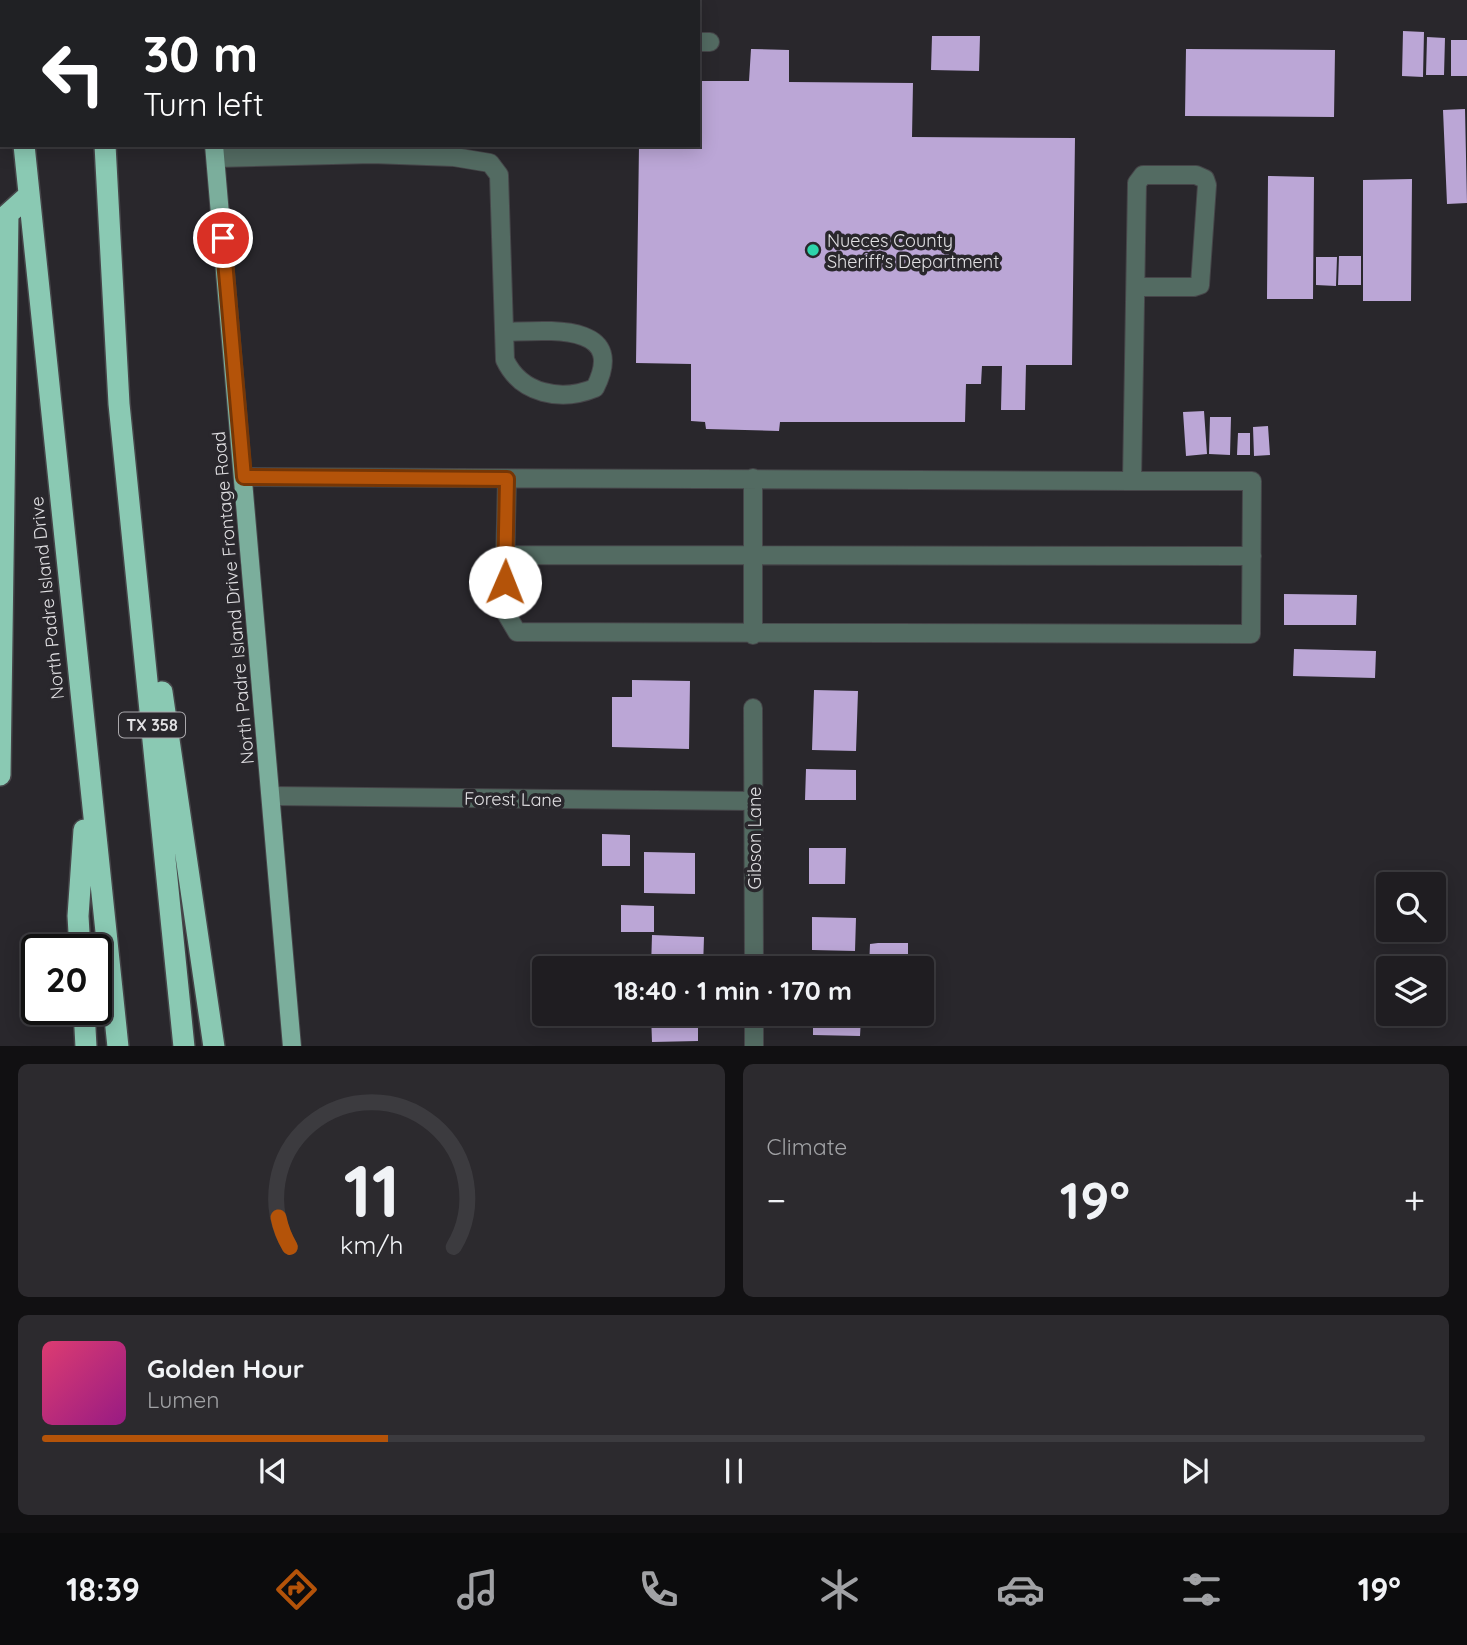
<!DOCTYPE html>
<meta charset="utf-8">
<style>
body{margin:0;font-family:Quicksand,sans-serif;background:#2c2a2e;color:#f1f3f6;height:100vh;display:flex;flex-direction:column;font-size:26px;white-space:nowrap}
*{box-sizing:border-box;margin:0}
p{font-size:23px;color:#a1a2a5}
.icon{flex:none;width:38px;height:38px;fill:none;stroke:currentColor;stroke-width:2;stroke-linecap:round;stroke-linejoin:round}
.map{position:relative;height:1046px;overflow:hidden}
.side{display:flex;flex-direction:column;gap:18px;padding:18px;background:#111012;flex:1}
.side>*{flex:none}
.hud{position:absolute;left:0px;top:0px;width:700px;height:147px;box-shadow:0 4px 18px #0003,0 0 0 2px #3c3b3f;background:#202124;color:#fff;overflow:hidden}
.fabs{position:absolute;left:1376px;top:872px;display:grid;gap:14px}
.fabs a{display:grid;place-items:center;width:70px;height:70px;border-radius:7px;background:#1f1d21;box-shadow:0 4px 18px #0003,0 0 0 2px #3c3b3f;font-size:35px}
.speed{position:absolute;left:21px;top:934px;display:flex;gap:14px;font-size:35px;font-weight:700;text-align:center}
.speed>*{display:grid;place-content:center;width:91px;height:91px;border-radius:50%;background:#1f1d21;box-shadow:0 4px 18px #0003,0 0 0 2px #3c3b3f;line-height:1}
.speed .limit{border:4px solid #111;border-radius:10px;background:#fff;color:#111}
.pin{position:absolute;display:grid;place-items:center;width:60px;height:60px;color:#fff;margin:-30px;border:4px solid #fff;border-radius:50%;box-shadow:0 2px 7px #0007}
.me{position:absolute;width:77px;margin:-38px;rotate:1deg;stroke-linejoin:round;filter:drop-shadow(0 0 5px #0008)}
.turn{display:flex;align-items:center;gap:24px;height:147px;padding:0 28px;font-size:32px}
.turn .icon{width:91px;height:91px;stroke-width:2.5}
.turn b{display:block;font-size:49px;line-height:60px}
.big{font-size:52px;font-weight:700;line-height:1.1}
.side .widget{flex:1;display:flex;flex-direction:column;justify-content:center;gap:10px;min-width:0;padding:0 24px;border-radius:10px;background:#2c2a2e}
.side .dial{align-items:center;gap:0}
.dial svg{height:182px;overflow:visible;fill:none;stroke:#3c3b3f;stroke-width:7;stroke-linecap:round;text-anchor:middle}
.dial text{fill:#f1f3f6;stroke:none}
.song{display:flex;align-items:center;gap:21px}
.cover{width:84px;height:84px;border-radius:10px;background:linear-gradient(135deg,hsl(340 70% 55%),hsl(310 70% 35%))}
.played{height:7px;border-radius:4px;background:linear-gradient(90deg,#b45309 25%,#3c3b3f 25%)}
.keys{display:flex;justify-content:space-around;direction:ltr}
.heat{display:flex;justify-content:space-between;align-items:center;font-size:38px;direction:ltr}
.side .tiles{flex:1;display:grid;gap:18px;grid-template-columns:1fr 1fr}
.widget:last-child{grid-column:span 2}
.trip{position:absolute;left:532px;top:956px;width:402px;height:70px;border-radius:7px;background:#1f1d21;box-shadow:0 4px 18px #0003,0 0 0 2px #3c3b3f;font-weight:700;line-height:70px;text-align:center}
.tabs{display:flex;height:112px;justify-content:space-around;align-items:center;background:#0c0c0d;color:#a1a2a5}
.tabs .icon{width:49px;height:49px}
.tabs .current{color:#b45309}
.tabs b{font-size:32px;color:#f1f3f6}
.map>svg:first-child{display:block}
</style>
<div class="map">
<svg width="1467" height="1047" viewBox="0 0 1467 1047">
<rect width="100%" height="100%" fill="#29272c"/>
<path fill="#bba6d6" d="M1403,31l21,1 -1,45 -21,-1z
M932,36h48l-1,35 -48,-1z
M1427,37l18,1 -1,37h-18z
M1451,40h16v36h-16z
M751,49l38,1v32l124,1 -1,54 163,1 -3,227h-46l-1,45h-24l1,-44h-20l-1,18h-15l-1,38h-185l-1,9 -73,-2 -1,-7 -14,-1v-57l-55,-1 3,-218h59v-64h51z
M1186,49l149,1 -1,67 -149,-1z
M1465,109l2,94 -20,1 -4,-94z
M1268,176l46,1 -1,122h-46z
M1412,179l-1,122h-48v-121z
M1339,256h22v29h-23z
M1316,257h21l-1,29 -20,-1z
M1204,411l3,43 -21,2 -3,-44z
M1210,417h21l-1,38 -21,-1z
M1268,426l2,29 -16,1 -1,-29z
M1238,433h12v22h-13z
M1284,594l73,1 -1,30h-72z
M1294,649l82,2 -1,27 -82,-2z
M632,680l58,1 -1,68 -77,-2v-50h20z
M814,690l44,1 -2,60 -44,-1z
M806,769l50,1v30h-51z
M602,834l28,1v31h-28z
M809,848h37l-1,36h-36z
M644,852l51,1v41l-51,-1z
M621,905l33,1v26h-33z
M812,917l44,1 -1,33 -43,-1z
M652,935l52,2 -1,31h-52z
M878,943h30v25h-39l1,-24z
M651,1013h47v28l-46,1z
M813,1013h32v4l16,1 -1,18 -47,-1z"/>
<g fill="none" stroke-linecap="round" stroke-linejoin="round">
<defs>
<path id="minor" d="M698,42h12
M372,154l82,3 36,6 9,12 6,185c16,34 56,42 90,28 34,-67 -50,-57 -90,-56
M216,158l156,-4v-9
M244,477l888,4 5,-298 6,-8h53l9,4 2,6 -7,100 -6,2h-58
M507,479l-3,131 13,22 734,2 1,-153h-120
M505,555l747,1
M753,635v-157
M753,708l1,260
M272,796l481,5
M754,1013v34"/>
<path id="major" d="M201,0l1,2
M214,145l78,902"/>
<path id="highway" d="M11,0v2
M98,0v2
M24,145l94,902
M105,145l14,259 65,643
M162,692l52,355
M0,775l8,-561 20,-18
M80,950l-2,-34 6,-86
M84,1010l2,37"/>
</defs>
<use href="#minor" stroke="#464549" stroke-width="20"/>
<use href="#major" stroke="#464549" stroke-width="20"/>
<use href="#highway" stroke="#464549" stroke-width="24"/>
<use href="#minor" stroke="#536b62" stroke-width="18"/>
<use href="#major" stroke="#7bae9c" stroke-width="18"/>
<use href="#highway" stroke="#8ac9b3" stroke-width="21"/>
</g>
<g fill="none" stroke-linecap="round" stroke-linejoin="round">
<defs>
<path id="route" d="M223,238l21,239 263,2 -2,103"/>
</defs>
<use href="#route" stroke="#753606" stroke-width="18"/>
<use href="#route" stroke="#b45309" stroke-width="12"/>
</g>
<circle fill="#2dd4ab" stroke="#29272c" stroke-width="2.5" cx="813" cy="250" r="7"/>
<g text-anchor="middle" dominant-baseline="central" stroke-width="7" stroke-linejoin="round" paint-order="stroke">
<rect fill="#29272c" stroke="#aaa8ac" stroke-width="2" x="119" y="712.5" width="66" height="25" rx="5"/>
<g font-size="16" font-weight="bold" fill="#e1e0e3">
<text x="152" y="725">TX 358</text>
</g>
<g font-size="18" fill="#e1e0e3" stroke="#29272c" text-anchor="start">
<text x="827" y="240">Nueces County<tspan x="827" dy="21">Sheriff's Department</tspan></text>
</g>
<g font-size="18" fill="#e1e0e3" stroke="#29272c">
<text transform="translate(47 598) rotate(-96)">North Padre Island Drive</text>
<text transform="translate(233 598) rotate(-95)">North Padre Island Drive Frontage Road</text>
<text transform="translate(513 799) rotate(1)">Forest Lane</text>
<text transform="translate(754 838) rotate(-90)">Gibson Lane</text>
</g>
</g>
</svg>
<div class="fabs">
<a><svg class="icon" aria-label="search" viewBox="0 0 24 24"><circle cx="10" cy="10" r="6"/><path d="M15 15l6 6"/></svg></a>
<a><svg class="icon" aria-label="layers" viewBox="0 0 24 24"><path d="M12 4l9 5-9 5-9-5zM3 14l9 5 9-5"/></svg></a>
</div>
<div class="speed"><div class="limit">20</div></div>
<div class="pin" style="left:223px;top:238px;background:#d93025"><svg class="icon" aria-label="arrive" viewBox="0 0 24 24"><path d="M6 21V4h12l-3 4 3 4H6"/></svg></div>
<svg class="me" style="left:505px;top:582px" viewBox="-20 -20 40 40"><circle r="19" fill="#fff"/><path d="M0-13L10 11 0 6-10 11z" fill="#b45309"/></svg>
<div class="trip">18:40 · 1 min · 170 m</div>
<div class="hud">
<div class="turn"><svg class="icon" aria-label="left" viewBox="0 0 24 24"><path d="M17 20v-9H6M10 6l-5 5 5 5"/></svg><div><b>30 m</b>Turn left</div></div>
</div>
</div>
<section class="side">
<div class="tiles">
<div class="widget dial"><svg viewBox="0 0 100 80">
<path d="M14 69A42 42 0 1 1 86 69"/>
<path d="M14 69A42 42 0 0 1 9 56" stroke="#b45309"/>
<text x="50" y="56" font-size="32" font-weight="700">11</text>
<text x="50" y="72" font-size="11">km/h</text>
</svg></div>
<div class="widget"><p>Climate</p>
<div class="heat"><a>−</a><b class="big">19°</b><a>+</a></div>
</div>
<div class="widget">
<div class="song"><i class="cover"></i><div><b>Golden Hour</b><p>Lumen</p></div></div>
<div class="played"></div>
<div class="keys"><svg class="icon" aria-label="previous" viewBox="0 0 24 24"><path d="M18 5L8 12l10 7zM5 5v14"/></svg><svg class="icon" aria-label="pause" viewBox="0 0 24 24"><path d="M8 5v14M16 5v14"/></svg><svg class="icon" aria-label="next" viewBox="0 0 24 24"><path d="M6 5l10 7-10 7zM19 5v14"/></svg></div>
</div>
</div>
</section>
<nav class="tabs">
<b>18:39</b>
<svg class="icon current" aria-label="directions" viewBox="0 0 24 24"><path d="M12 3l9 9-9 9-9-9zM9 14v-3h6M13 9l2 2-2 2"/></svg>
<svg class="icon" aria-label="music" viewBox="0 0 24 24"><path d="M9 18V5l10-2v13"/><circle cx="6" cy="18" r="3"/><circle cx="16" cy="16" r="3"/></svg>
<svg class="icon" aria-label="phone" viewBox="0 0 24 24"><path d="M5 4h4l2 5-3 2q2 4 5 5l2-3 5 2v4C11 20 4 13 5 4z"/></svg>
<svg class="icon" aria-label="climate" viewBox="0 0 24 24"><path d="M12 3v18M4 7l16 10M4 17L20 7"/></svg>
<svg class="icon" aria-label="car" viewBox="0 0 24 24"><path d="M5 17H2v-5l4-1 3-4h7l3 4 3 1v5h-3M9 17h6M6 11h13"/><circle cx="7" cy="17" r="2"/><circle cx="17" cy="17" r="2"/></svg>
<svg class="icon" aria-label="filters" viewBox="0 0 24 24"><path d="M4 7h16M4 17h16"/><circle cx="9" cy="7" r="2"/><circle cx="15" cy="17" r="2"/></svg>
<b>19°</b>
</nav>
